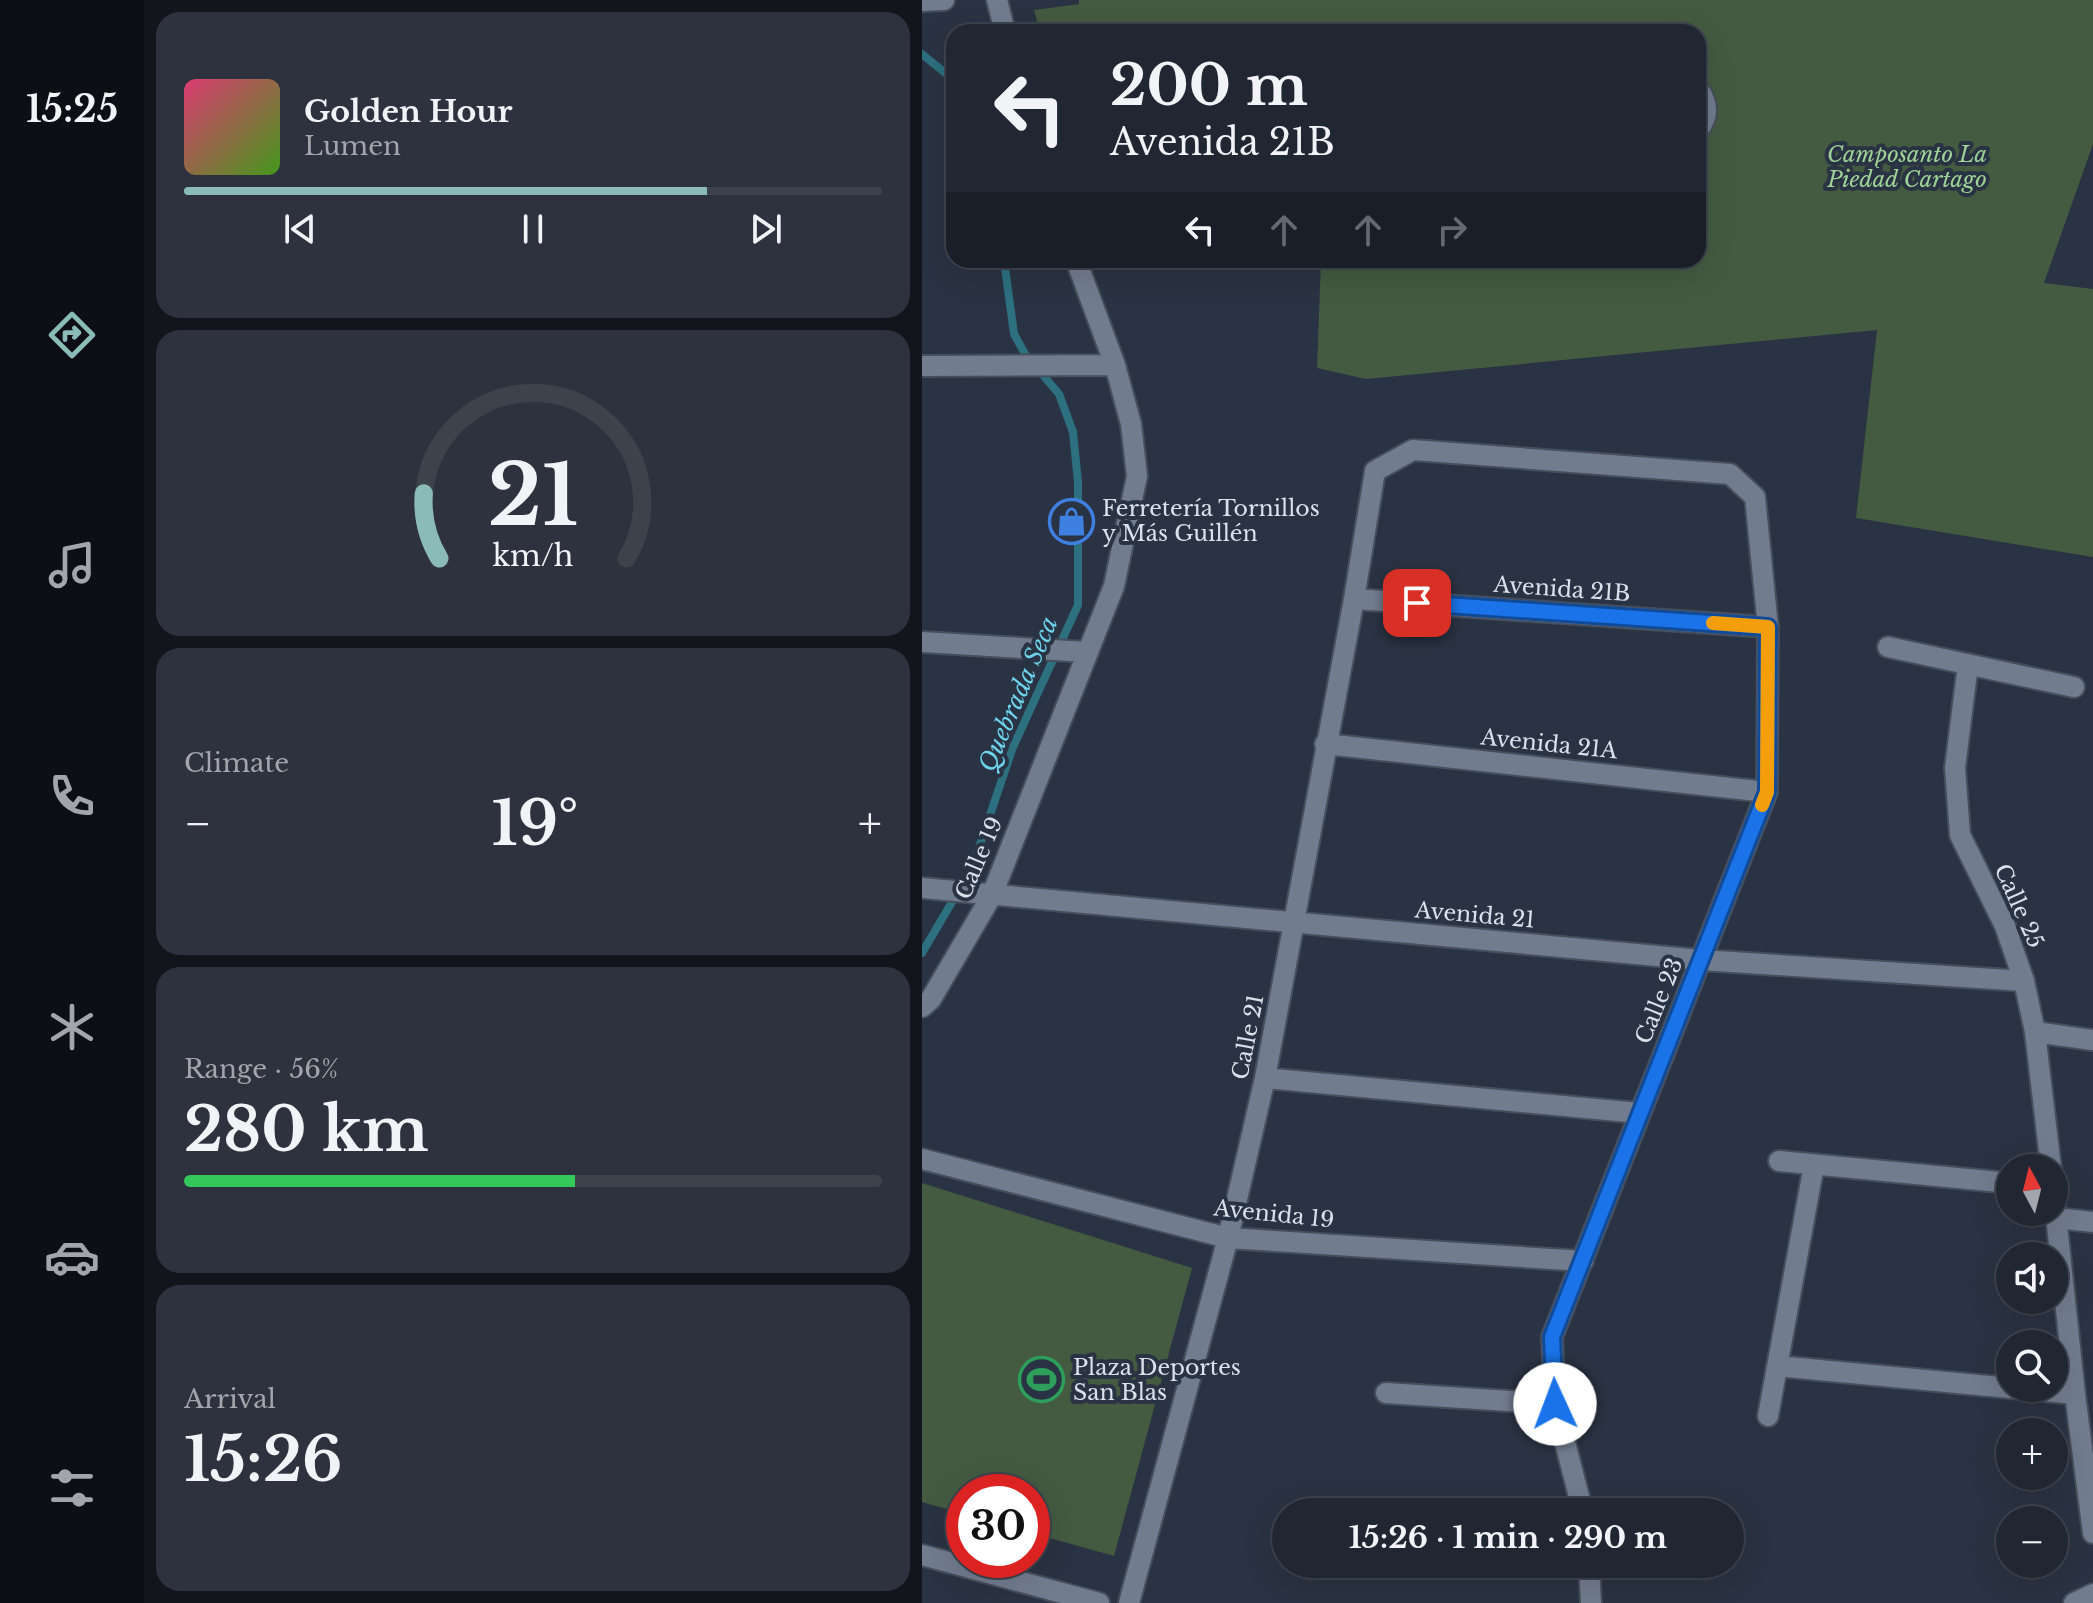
<!DOCTYPE html>
<meta charset="utf-8">
<style>
body{margin:0;font-family:"Libre Baskerville",serif;background:#2d323e;color:#f1f3f6;height:100vh;display:flex;flex-direction:column;font-size:30px;white-space:nowrap}
*{box-sizing:border-box;margin:0}
p{font-size:26px;color:#a2a5ac}
.icon{flex:none;width:44px;height:44px;fill:none;stroke:currentColor;stroke-width:2;stroke-linecap:round;stroke-linejoin:round}
.map{position:relative;flex:1;overflow:hidden}
.side{display:flex;flex-direction:column;gap:12px;padding:12px;background:#12151c;width:778px}
.side>*{flex:none}
.hud{position:absolute;left:24px;top:24px;width:760px;height:244px;border-radius:24px;box-shadow:0 8px 32px #0002,0 0 0 2px #3d434d;background:#202632;color:#f1f3f6;overflow:hidden}
.needle{width:52px;rotate:353deg}
.controls{position:absolute;left:1074px;top:1154px;display:grid;gap:16px}
.controls a{display:grid;place-items:center;width:72px;height:72px;border-radius:50%;background:#202632;box-shadow:0 8px 32px #0002,0 0 0 2px #3d434d;font-size:40px}
.speed{position:absolute;left:24px;top:1474px;display:flex;gap:16px;font-size:40px;font-weight:700;text-align:center}
.speed>*{display:grid;place-content:center;width:104px;height:104px;border-radius:50%;background:#202632;box-shadow:0 8px 32px #0002,0 0 0 2px #3d434d;line-height:1}
.speed .limit{border:12px solid #d22;background:#fff;color:#111}
.pin{position:absolute;display:grid;place-items:center;width:68px;height:68px;color:#fff;margin:-34px;border-radius:16px;box-shadow:0 4px 12px #0006}
.me{position:absolute;width:88px;margin:-44px;rotate:358deg;stroke-linejoin:round;filter:drop-shadow(0 0 6px #0008)}
.turn{display:flex;align-items:center;gap:28px;height:168px;padding:0 32px;font-size:36px}
.turn .icon{width:104px;height:104px;stroke-width:2.5}
.turn b{display:block;font-size:56px;line-height:68px}
.lanes{display:flex;align-items:center;height:76px;padding:0 32px;background:#0003;justify-content:center;gap:40px;direction:ltr}
.lanes .off{opacity:.35}
.big{font-size:60px;font-weight:700;line-height:1.1}
.side .widget{flex:1;display:flex;flex-direction:column;justify-content:center;gap:12px;min-width:0;padding:0 28px;border-radius:24px;background:#2d323e}
.side .dial{align-items:center;gap:0}
.dial svg{height:208px;overflow:visible;fill:none;stroke:#3d434d;stroke-width:7;stroke-linecap:round;text-anchor:middle}
.dial text{fill:#f1f3f6;stroke:none}
.song{display:flex;align-items:center;gap:24px}
.cover{width:96px;height:96px;border-radius:12px;background:linear-gradient(135deg,hsl(340 70% 55%),hsl(100 70% 35%))}
.played{height:8px;border-radius:4px;background:linear-gradient(90deg,#8bbbb9 75%,#3d434d 75%)}
.keys{display:flex;justify-content:space-around;direction:ltr}
.heat{display:flex;justify-content:space-between;align-items:center;font-size:44px;direction:ltr}
.charge{height:12px;border-radius:6px;background:linear-gradient(90deg,#34c759 56%,#3d434d 0)}
.trip{position:absolute;left:350px;top:1498px;width:472px;height:80px;border-radius:40px;background:#202632;box-shadow:0 8px 32px #0002,0 0 0 2px #3d434d;font-weight:700;line-height:80px;text-align:center}
main{display:flex;flex:1;min-height:0}
.menu{display:flex;flex-direction:column;width:144px;justify-content:space-around;align-items:center;background:#0d0f14;color:#a2a5ac}
.menu .icon{width:56px;height:56px}
.menu .selected{color:#8bbbb9}
.menu b{font-size:36px;color:#f1f3f6}
.map>svg:first-child{display:block}
</style>
<main>
<nav class="menu">
<b>15:25</b>
<svg class="icon selected" aria-label="directions" viewBox="0 0 24 24"><path d="M12 3l9 9-9 9-9-9zM9 14v-3h6M13 9l2 2-2 2"/></svg>
<svg class="icon" aria-label="music" viewBox="0 0 24 24"><path d="M9 18V5l10-2v13"/><circle cx="6" cy="18" r="3"/><circle cx="16" cy="16" r="3"/></svg>
<svg class="icon" aria-label="phone" viewBox="0 0 24 24"><path d="M5 4h4l2 5-3 2q2 4 5 5l2-3 5 2v4C11 20 4 13 5 4z"/></svg>
<svg class="icon" aria-label="climate" viewBox="0 0 24 24"><path d="M12 3v18M4 7l16 10M4 17L20 7"/></svg>
<svg class="icon" aria-label="car" viewBox="0 0 24 24"><path d="M5 17H2v-5l4-1 3-4h7l3 4 3 1v5h-3M9 17h6M6 11h13"/><circle cx="7" cy="17" r="2"/><circle cx="17" cy="17" r="2"/></svg>
<svg class="icon" aria-label="filters" viewBox="0 0 24 24"><path d="M4 7h16M4 17h16"/><circle cx="9" cy="7" r="2"/><circle cx="15" cy="17" r="2"/></svg>
</nav>
<section class="side">
<div class="widget">
<div class="song"><i class="cover"></i><div><b>Golden Hour</b><p>Lumen</p></div></div>
<div class="played"></div>
<div class="keys"><svg class="icon" aria-label="previous" viewBox="0 0 24 24"><path d="M18 5L8 12l10 7zM5 5v14"/></svg><svg class="icon" aria-label="pause" viewBox="0 0 24 24"><path d="M8 5v14M16 5v14"/></svg><svg class="icon" aria-label="next" viewBox="0 0 24 24"><path d="M6 5l10 7-10 7zM19 5v14"/></svg></div>
</div>
<div class="widget dial"><svg viewBox="0 0 100 80">
<path d="M14 69A42 42 0 1 1 86 69"/>
<path d="M14 69A42 42 0 0 1 8 44" stroke="#8bbbb9"/>
<text x="50" y="56" font-size="32" font-weight="700">21</text>
<text x="50" y="72" font-size="11">km/h</text>
</svg></div>
<div class="widget"><p>Climate</p>
<div class="heat"><a>−</a><b class="big">19°</b><a>+</a></div>
</div>
<div class="widget"><p>Range · 56%</p><b class="big">280 km</b><div class="charge"></div></div>
<div class="widget"><p>Arrival</p><b class="big">15:26</b></div>
</section>
<div class="map">
<svg width="1171" height="1603" viewBox="0 0 1171 1603">
<rect width="100%" height="100%" fill="#2a3343"/>
<path fill="#445a41" d="M157,0h1014v144l-49,139 49,6v268l-237,-39 21,-188 -511,49 -49,-11 4,-108h377v-228h-658l-6,-22 45,-6z
M0,1183l270,85 -78,288 -82,-23v-41h-68v22l-42,-12z"/>
<g fill="none" stroke-linecap="round" stroke-linejoin="round">
<path stroke="#2d707f" stroke-width="8" d="M0,54l32,26
M0,953l50,-85 41,-121 65,-142v-123l-5,-50 -14,-38 -34,-40 -11,-20 -10,-74"/>
<defs>
<path id="minor" d="M75,0l8,32
M0,1l22,-1
M776,89c11,15 11,27 0,41
M0,366l193,-1
M432,599l414,28
M0,642l164,10
M966,647l186,40
M1046,664l-13,104 5,67 45,91 19,55 11,51 16,136
M403,744l442,48
M0,888l779,72 323,21
M0,1007l9,-8 61,-104 122,-309 23,-110 -6,-52 -16,-59 -39,-105
M1113,1032l58,8
M343,1078l374,35
M0,1159l306,79 355,23
M857,1161l231,22
M1132,1197l21,197 18,139
M1135,1218l36,4
M855,1366l233,22
M1090,1388l63,6
M464,1393l169,11
M846,1416l46,-251
M0,1555l177,48
M667,1564l2,39
M207,1603l99,-365 37,-160 89,-479 21,-128 38,-21 317,24 25,23 13,130 -1,165 -215,545 3,67 28,108
M1152,1603l19,-9"/>
</defs>
<use href="#minor" stroke="#464e5b" stroke-width="24"/>
<use href="#minor" stroke="#717c8f" stroke-width="20"/>
</g>
<g fill="none" stroke-linecap="round" stroke-linejoin="round">
<defs>
<path id="route" d="M495,603l351,24 -1,165 -215,545 3,67"/>
</defs>
<use href="#route" stroke="#114b97" stroke-width="20"/>
<use href="#route" stroke="#1a73e8" stroke-width="14"/>
<path stroke="#f59e0b" stroke-width="14" d="M791,623l55,4 -1,165 -5,13"/>
</g>
<defs>
<symbol id="shop-ring" viewBox="-11 -11 22 22"><circle r="9.5" fill="#2a3343" stroke="#3f7fe0" stroke-width="1.5"/><path d="M-5-2.5h2.3a2.7 3.5 0 0 1 5.4 0H5L5.5 6h-11ZM-1.5-2.5h3a1.5 2.3 0 0 0-3 0Z" fill="#3f7fe0"/></symbol>
<symbol id="stadium-ring" viewBox="-11 -11 22 22"><circle r="9.5" fill="#2a3343" stroke="#2e9e5b" stroke-width="1.5"/><path d="M0-5a6.5 5 0 1 0 0 10a6.5 5 0 1 0 0-10ZM-3.5-1.8h7v3.6h-7Z" fill="#2e9e5b"/></symbol>
</defs>
<g fill-rule="evenodd">
<use href="#shop-ring" x="124" y="496" width="51" height="51"/>
<use href="#stadium-ring" x="94" y="1354" width="51" height="51"/>
</g>
<g text-anchor="middle" dominant-baseline="central" stroke-width="8" stroke-linejoin="round" paint-order="stroke">
<g font-size="22" font-style="italic" fill="#9dd396" stroke="#2a3343">
<text x="985" y="154">Camposanto La<tspan x="985" dy="25">Piedad Cartago</tspan></text>
</g>
<g font-size="22" fill="#dbe1eb" stroke="#2a3343" text-anchor="start">
<text x="180" y="508">Ferretería Tornillos<tspan x="180" dy="25">y Más Guillén</tspan></text>
<text x="151" y="1367">Plaza Deportes<tspan x="151" dy="25">San Blas</tspan></text>
</g>
<g font-size="22" fill="#dbe1eb" stroke="#2a3343">
<text transform="translate(640 589) rotate(4)">Avenida 21B</text>
<text transform="translate(627 744) rotate(6)">Avenida 21A</text>
<text transform="translate(57 858) rotate(-67)">Calle 19</text>
<text transform="translate(1097 906) rotate(66)">Calle 25</text>
<text transform="translate(553 915) rotate(5)">Avenida 21</text>
<text transform="translate(737 1001) rotate(-68)">Calle 23</text>
<text transform="translate(326 1037) rotate(-79)">Calle 21</text>
<text transform="translate(352 1214) rotate(6)">Avenida 19</text>
</g>
<g font-size="24" font-style="italic" fill="#6ed4ec" stroke="#2a3343">
<text transform="translate(96 694) rotate(-67)">Quebrada Seca</text>
</g>
</g>
</svg>
<div class="controls">
<a><svg class="needle" viewBox="-14 -14 28 28"><path d="M0-13l5 13h-10z" fill="#e53935"/><path d="M0 13l5-13h-10z" fill="#a2a5ac"/></svg></a>
<a><svg class="icon" aria-label="sound" viewBox="0 0 24 24"><path d="M4 9h4l5-4v14l-5-4H4zM17 9q2 3 0 6"/></svg></a>
<a><svg class="icon" aria-label="search" viewBox="0 0 24 24"><circle cx="10" cy="10" r="6"/><path d="M15 15l6 6"/></svg></a>
<a>+</a>
<a>−</a>
</div>
<div class="speed"><div class="limit">30</div></div>
<div class="pin" style="left:495px;top:603px;background:#d93025"><svg class="icon" aria-label="arrive" viewBox="0 0 24 24"><path d="M6 21V4h12l-3 4 3 4H6"/></svg></div>
<svg class="me" style="left:633px;top:1404px" viewBox="-20 -20 40 40"><circle r="19" fill="#fff"/><path d="M0-13L10 11 0 6-10 11z" fill="#1a73e8"/></svg>
<div class="trip">15:26 · 1 min · 290 m</div>
<div class="hud">
<div class="turn"><svg class="icon" aria-label="left" viewBox="0 0 24 24"><path d="M17 20v-9H6M10 6l-5 5 5 5"/></svg><div><b>200 m</b>Avenida 21B</div></div>
<div class="lanes"><svg class="icon" aria-label="left" viewBox="0 0 24 24"><path d="M17 20v-9H6M10 6l-5 5 5 5"/></svg><svg class="icon off" aria-label="ahead" viewBox="0 0 24 24"><path d="M12 20V5M6 11l6-6 6 6"/></svg><svg class="icon off" aria-label="ahead" viewBox="0 0 24 24"><path d="M12 20V5M6 11l6-6 6 6"/></svg><svg class="icon off" aria-label="right" viewBox="0 0 24 24"><path d="M7 20v-9h11M14 6l5 5-5 5"/></svg></div>
</div>
</div>
</main>
